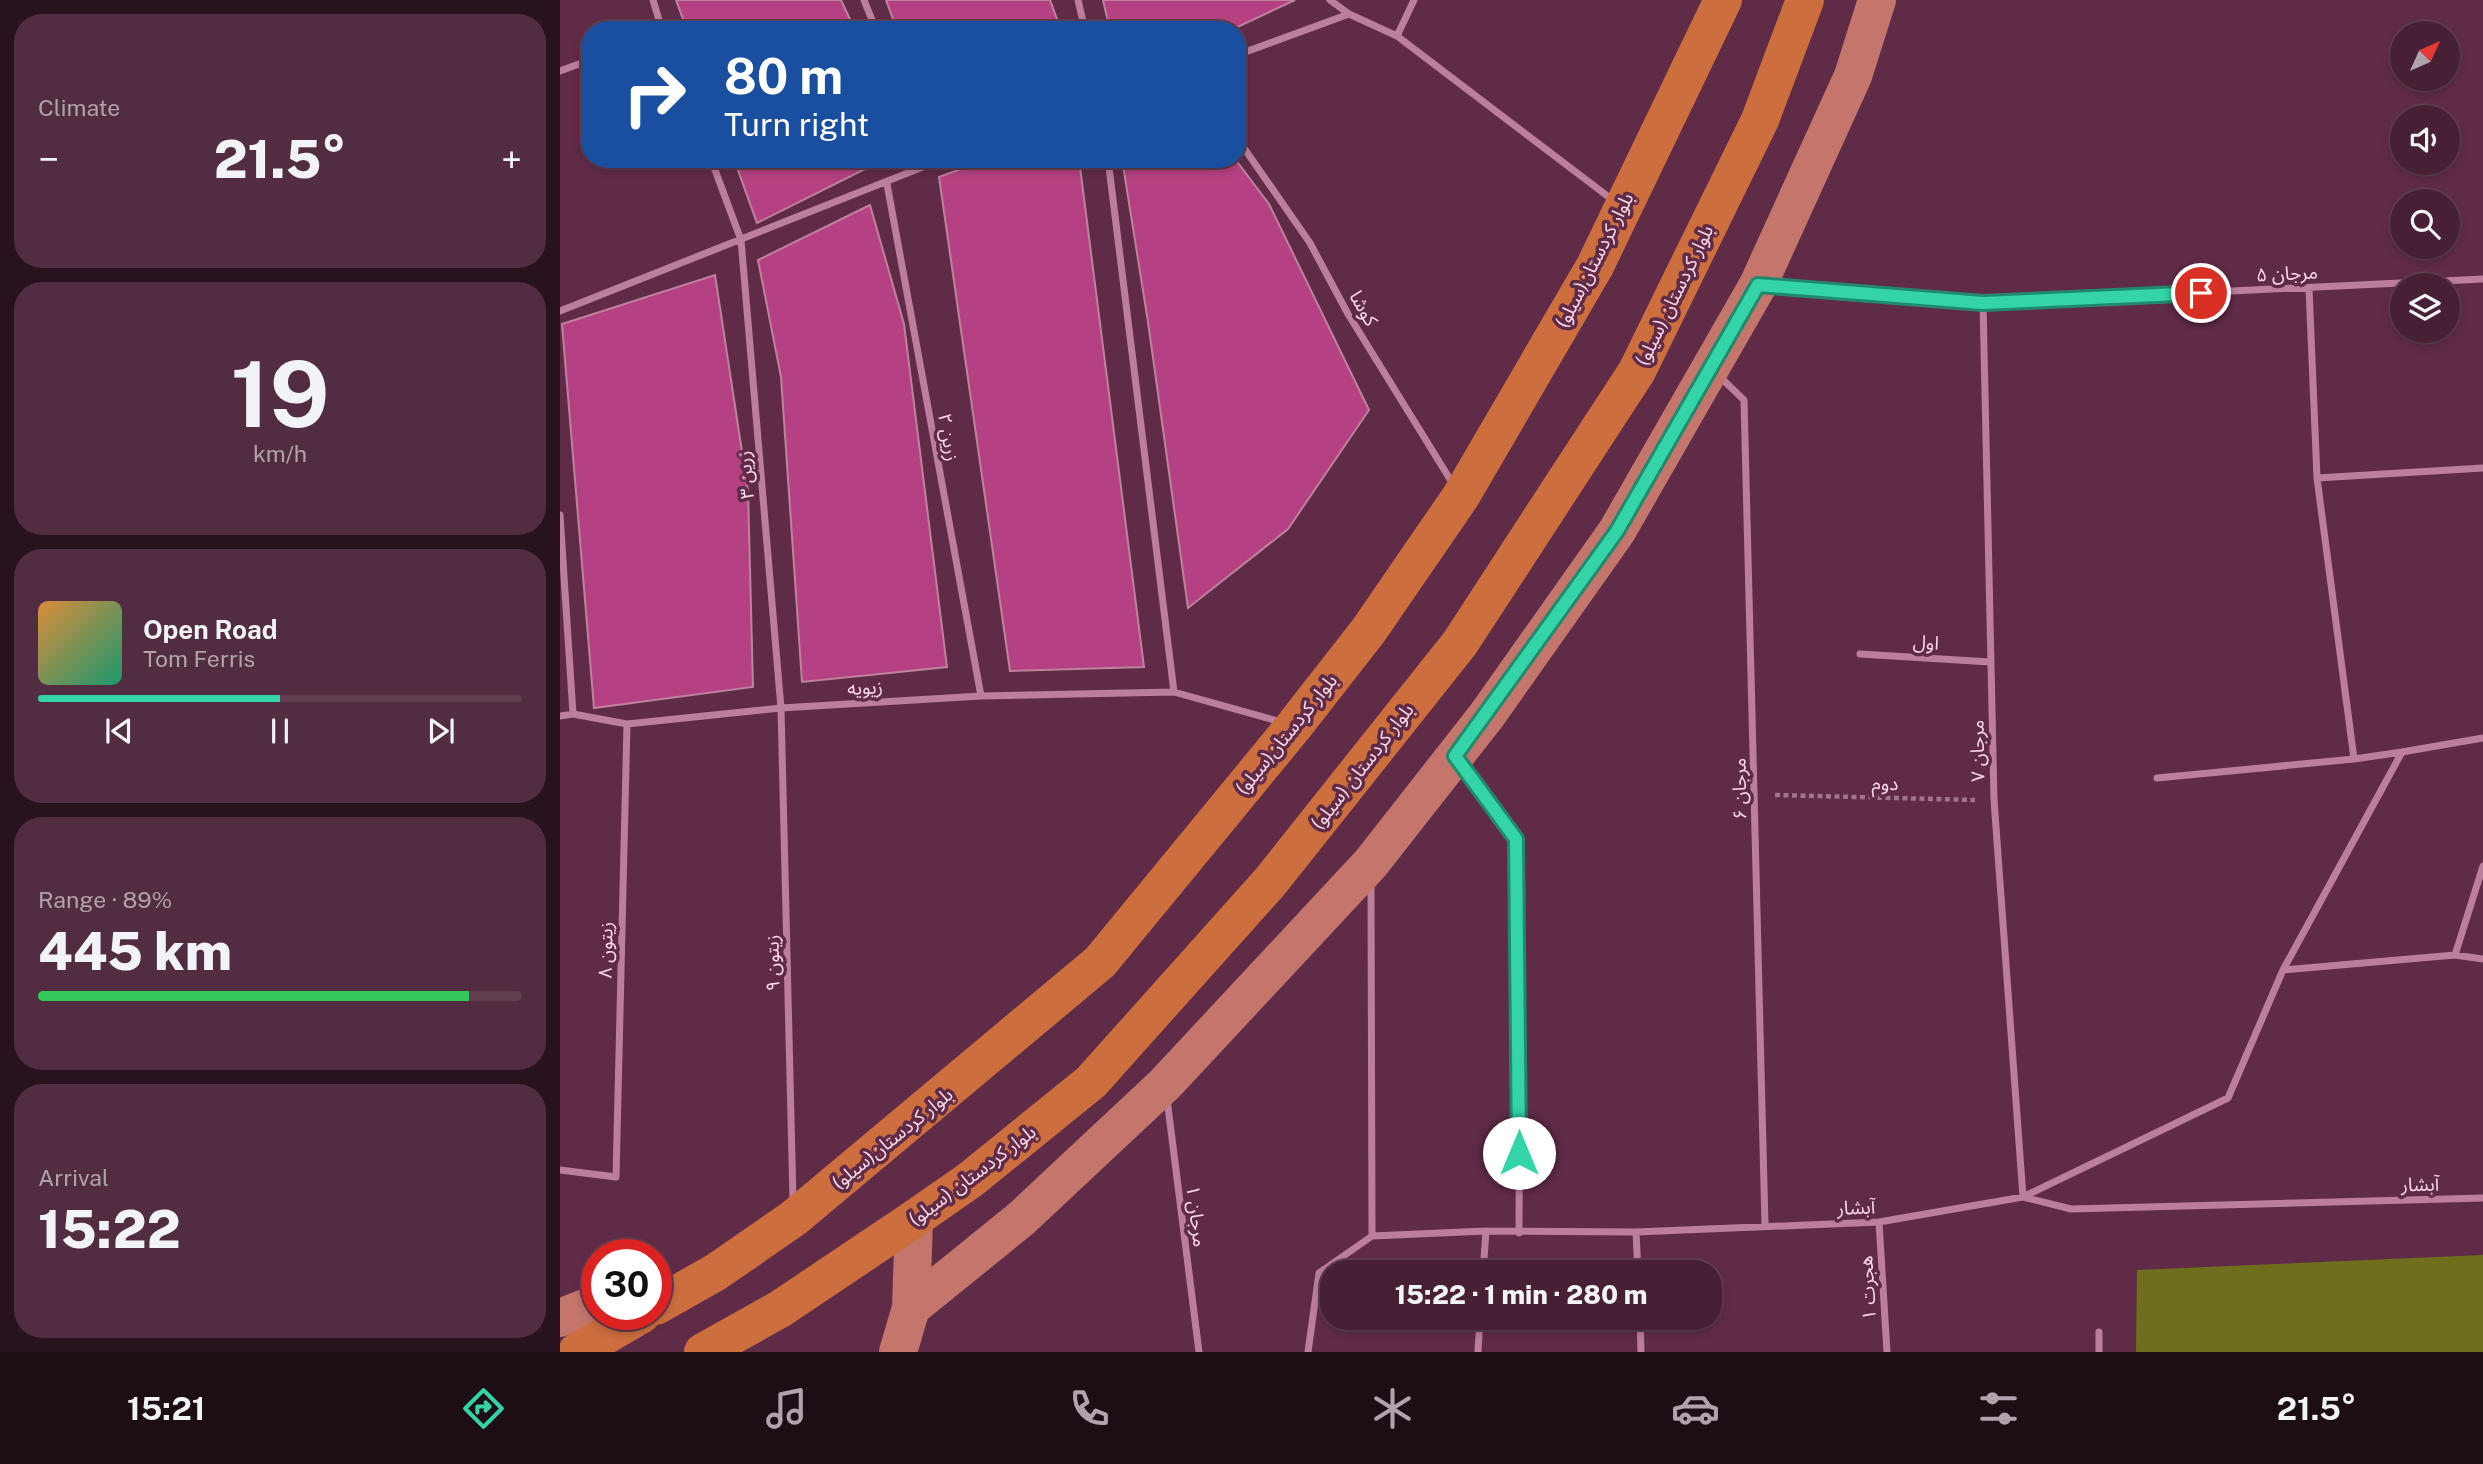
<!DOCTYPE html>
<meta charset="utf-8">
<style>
body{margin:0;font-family:"Public Sans","Noto Sans Arabic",sans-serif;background:#522d41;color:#f1f3f6;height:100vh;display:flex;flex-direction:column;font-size:26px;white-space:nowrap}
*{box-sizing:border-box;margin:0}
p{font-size:23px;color:#b1a3ad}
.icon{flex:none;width:38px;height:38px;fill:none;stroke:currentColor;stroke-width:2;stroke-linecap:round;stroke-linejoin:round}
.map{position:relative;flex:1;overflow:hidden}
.details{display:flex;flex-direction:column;gap:14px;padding:14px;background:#28121d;width:560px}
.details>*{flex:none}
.banner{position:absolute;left:21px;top:21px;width:665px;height:147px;border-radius:28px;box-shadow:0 4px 10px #0003,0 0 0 2px #603e50;background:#1a4fa0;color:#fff;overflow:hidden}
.needle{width:46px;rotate:45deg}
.tools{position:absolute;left:1830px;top:21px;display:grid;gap:14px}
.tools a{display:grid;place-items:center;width:70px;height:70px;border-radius:50%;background:#482035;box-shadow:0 4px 10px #0003,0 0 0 2px #603e50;font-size:35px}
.speed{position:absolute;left:21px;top:1239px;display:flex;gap:14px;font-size:35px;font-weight:700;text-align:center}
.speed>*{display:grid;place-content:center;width:91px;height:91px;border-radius:50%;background:#482035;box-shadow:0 4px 10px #0003,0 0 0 2px #603e50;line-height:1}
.speed .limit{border:10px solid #d22;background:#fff;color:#111}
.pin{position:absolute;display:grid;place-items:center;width:60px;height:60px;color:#fff;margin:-30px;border:4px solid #fff;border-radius:50%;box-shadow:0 2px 7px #0007}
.me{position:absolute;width:77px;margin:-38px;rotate:0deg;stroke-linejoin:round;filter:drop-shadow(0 0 5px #0008)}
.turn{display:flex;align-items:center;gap:24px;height:147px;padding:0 28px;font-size:32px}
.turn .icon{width:91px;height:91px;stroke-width:2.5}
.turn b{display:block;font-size:49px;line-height:60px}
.big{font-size:52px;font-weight:800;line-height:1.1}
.details .widget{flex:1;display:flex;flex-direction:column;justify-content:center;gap:10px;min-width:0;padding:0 24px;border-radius:28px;background:#522d41}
.details .dial{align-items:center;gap:0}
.dial b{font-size:91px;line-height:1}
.song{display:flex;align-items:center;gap:21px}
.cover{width:84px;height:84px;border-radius:10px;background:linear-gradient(135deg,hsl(30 70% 55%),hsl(160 70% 35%))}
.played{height:7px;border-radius:4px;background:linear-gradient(90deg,#33d4a8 50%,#603e50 50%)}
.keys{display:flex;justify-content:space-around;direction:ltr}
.heat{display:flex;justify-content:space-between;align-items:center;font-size:38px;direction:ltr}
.charge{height:10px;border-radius:5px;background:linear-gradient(90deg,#34c759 89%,#603e50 0)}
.trip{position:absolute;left:760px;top:1260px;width:402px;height:70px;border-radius:28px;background:#482035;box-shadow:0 4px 10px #0003,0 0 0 2px #603e50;font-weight:800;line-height:70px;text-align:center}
.dock{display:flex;height:112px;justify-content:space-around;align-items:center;background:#1d0d15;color:#b1a3ad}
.dock .icon{width:49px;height:49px}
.dock .active{color:#33d4a8}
.dock b{font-size:32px;color:#f1f3f6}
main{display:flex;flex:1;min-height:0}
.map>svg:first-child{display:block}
</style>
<main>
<section class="details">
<div class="widget"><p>Climate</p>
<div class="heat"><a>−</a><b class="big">21.5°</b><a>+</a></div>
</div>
<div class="widget dial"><b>19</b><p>km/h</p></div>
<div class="widget">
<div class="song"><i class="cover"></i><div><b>Open Road</b><p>Tom Ferris</p></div></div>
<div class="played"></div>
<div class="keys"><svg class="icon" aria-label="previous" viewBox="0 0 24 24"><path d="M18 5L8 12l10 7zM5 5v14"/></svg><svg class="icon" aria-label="pause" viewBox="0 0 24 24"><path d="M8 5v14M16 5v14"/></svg><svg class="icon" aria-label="next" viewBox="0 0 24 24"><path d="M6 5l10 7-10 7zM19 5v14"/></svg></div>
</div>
<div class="widget"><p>Range · 89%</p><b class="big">445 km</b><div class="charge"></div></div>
<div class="widget"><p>Arrival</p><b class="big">15:22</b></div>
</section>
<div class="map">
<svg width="1923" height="1352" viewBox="0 0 1923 1352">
<rect width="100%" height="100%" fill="#602b47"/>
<path fill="#6f6e1d" d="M1923,1255v97h-347l1,-82z"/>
<path fill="#b64182" stroke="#be819e" stroke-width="2" d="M116,0h165l14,30h-168z
M326,0h164l11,30h-164z
M543,0h192l-64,30h-121z
M174,159h151l-128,64z
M428,159h91l65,508 -134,4 -71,-494z
M562,159h113l34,45 100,206 -81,119 -100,79 -40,-286z
M310,205l34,119 43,343 -145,15 -21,-305 -23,-117z
M155,275l33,216 5,196 -159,21 -32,-384z"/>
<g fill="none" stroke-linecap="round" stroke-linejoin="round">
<path stroke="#a1748b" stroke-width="4.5" stroke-dasharray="5 3.5" stroke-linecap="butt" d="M1215,795l200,5"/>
<path stroke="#bb7e9b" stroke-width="7" d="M93,0l9,30
M304,0l12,30
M518,0l7,30
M770,0l19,14 48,22 217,165
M837,36l17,-36
M677,55l112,-41
M0,71l30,-11
M677,138l73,105 38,71 105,170
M151,159l30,81 40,468 12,492
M548,159l66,533
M327,184l94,512
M1209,286l214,17 500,-24
M1423,303l11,497 29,397 205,-99 55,-128 119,-218 -48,7 -37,-281 -8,-190
M0,311l383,-152
M1159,376l25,24 21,825
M1757,478l166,-10
M0,515l13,199
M1300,654l130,8
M0,716l13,-2 54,10 154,-16 200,-12 193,-4 107,30
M1842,752l81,-14
M901,765l55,74 4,182 -1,212
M1597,778l197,-19
M811,883l1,353
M1895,955l28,-89
M1723,970l172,-15 28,4
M607,1099l32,253
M0,1170l56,7 11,-453
M1319,1222l8,130
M1076,1232l2,40
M923,1272l3,-41
M1080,1318l1,34
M1539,1332v20
M748,1352l11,-79 53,-37 114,-5 150,1 243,-10 144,-25 48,12 412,-11
M918,1352l2,-34"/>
<path stroke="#c4766c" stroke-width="38" d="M351,1308l111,-90 143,-134 206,-221 116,-148 130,-184 141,-246 95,-209 24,-76
M0,1318l37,-15
M338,1352l13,-44 3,-89"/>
<path stroke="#cd6e3e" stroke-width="38" d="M96,1306l60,-34 78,-54 306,-256 194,-236 75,-96 92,-134 134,-230 128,-266
M17,1352l65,-38
M143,1352l77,-43 134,-90 56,-39 121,-98 179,-200 190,-239 177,-272 123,-251 45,-120"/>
</g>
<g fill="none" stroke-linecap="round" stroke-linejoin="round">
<defs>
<path id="route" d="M959,1153l-3,-314 -61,-83 162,-225 141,-246 225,18 218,-10"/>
</defs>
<use href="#route" stroke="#218a6d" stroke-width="18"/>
<use href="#route" stroke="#33d4a8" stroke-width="12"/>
</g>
<g text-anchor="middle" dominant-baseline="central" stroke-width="7" stroke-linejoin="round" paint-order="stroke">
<g font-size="19" fill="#fcdae9" stroke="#602b47">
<text transform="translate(1034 260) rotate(-63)">بلوار کردستان(سیلو)</text>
<text transform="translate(1727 273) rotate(-3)">مرجان ۵</text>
<text transform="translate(1114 295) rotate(-64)">بلوار کردستان (سیلو)</text>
<text transform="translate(804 308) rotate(60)">کوشا</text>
<text transform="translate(389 437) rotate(80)">زرین ۲</text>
<text transform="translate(185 475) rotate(-95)">زرین ۳</text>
<text transform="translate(1366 642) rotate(4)">اول</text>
<text transform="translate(305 687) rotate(-3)">زیویه</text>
<text transform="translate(726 734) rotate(-51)">بلوار کردستان(سیلو)</text>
<text transform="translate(1417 751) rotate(-91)">مرجان ۷</text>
<text transform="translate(802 766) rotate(-52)">بلوار کردستان (سیلو)</text>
<text transform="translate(1325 783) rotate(1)">دوم</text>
<text transform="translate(1179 789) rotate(-91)">مرجان ۶</text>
<text transform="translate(45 950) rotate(-89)">زیتون ۸</text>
<text transform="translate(212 963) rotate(-91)">زیتون ۹</text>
<text transform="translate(332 1138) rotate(-39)">بلوار کردستان(سیلو)</text>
<text transform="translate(412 1175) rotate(-37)">بلوار کردستان (سیلو)</text>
<text transform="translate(1860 1184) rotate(-1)">آبشار</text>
<text transform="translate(1296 1207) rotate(-2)">آبشار</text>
<text transform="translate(637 1216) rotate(83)">مرجان ۱</text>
<text transform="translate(1307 1288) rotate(-93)">هجرت ۱</text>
</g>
</g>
</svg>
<div class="tools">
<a><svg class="needle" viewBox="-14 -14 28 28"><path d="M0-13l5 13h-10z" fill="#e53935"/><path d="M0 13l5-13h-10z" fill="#b1a3ad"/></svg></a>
<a><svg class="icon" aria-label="sound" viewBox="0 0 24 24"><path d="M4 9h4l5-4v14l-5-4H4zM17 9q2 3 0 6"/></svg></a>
<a><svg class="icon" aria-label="search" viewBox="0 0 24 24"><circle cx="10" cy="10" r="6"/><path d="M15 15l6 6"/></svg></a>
<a><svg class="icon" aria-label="layers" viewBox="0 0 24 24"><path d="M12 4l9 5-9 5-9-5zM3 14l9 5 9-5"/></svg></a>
</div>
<div class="speed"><div class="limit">30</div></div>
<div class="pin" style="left:1641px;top:293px;background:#d93025"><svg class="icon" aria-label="arrive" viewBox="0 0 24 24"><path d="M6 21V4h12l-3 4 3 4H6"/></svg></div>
<svg class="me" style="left:959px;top:1153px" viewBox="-20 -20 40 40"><circle r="19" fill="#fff"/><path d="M0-13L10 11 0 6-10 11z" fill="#33d4a8"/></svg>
<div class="trip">15:22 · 1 min · 280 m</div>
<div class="banner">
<div class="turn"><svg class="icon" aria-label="right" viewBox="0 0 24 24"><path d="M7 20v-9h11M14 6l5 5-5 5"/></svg><div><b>80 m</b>Turn right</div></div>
</div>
</div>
</main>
<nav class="dock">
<b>15:21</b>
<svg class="icon active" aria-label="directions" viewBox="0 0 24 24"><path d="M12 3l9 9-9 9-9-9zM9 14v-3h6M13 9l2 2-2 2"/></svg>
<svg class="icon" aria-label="music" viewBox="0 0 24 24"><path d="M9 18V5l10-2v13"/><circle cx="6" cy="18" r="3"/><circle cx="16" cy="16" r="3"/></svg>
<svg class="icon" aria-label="phone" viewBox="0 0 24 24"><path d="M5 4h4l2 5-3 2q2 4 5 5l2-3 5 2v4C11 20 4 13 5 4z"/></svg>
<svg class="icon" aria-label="climate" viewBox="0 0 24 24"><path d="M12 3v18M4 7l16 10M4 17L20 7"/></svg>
<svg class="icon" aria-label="car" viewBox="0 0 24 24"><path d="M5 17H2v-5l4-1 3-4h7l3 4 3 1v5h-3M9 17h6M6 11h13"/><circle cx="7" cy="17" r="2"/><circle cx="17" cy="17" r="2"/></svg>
<svg class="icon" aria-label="filters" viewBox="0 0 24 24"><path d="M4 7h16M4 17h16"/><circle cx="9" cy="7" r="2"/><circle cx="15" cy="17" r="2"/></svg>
<b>21.5°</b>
</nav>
